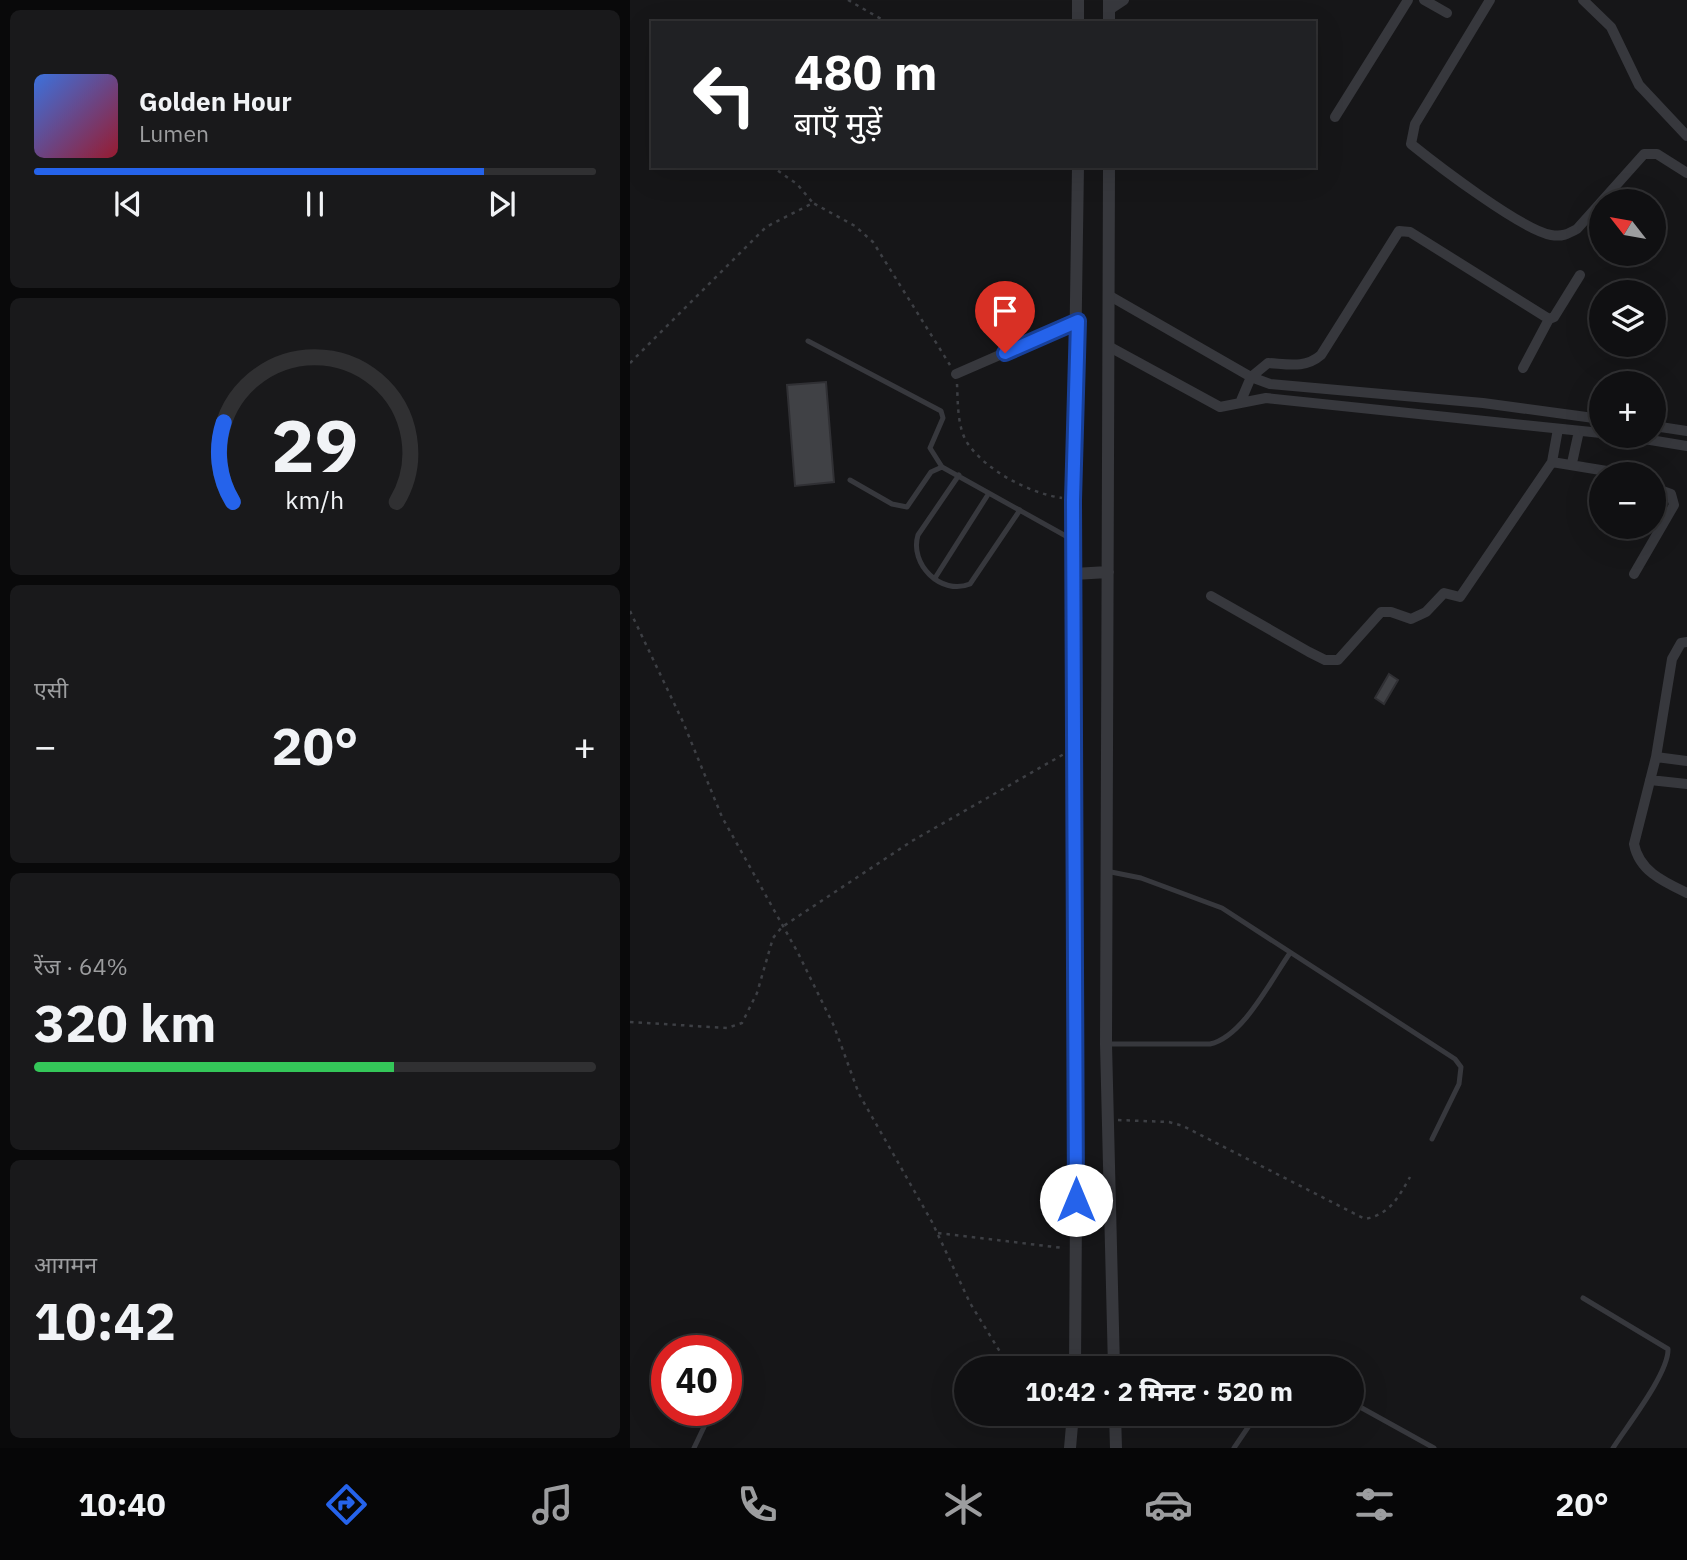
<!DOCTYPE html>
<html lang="hi">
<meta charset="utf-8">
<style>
body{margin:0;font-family:"IBM Plex Sans","Noto Sans Devanagari",sans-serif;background:#19191b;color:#f1f3f6;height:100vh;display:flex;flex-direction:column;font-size:26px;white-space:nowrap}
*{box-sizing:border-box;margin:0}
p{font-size:23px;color:#9c9d9f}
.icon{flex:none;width:38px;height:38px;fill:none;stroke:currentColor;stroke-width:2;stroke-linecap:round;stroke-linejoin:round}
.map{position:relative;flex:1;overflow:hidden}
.drawer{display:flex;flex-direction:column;gap:10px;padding:10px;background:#09090a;width:630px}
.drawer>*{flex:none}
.hud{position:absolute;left:21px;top:21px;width:665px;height:147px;border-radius:0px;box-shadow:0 7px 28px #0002,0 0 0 2px #303032;background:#202124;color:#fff;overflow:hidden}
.needle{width:46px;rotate:301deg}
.fabs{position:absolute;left:959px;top:189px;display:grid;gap:14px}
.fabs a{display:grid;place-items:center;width:77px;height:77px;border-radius:50%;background:#101012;box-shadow:0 7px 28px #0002,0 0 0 2px #303032;font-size:35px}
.speed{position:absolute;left:21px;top:1335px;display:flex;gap:14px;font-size:35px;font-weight:700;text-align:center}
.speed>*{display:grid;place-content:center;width:91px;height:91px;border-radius:50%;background:#101012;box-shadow:0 7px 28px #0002,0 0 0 2px #303032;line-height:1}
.speed .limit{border:10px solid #d22;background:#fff;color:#111}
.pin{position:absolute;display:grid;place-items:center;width:60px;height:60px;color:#fff;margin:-72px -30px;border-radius:50% 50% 50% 0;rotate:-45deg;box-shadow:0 0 7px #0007}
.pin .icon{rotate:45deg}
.me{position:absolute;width:77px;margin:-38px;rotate:0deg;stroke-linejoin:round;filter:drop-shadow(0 0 5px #0008)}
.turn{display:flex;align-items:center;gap:24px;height:147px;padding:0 28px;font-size:32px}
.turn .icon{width:91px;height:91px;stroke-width:2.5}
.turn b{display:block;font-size:49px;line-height:60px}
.big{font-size:52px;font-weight:800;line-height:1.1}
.drawer .card{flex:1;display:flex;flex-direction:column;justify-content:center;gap:10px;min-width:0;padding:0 24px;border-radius:10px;background:#19191b}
.drawer .dial{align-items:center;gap:0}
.dial svg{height:182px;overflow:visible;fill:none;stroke:#303032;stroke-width:7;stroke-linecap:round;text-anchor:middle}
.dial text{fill:#f1f3f6;stroke:none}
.song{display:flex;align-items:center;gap:21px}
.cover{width:84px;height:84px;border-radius:10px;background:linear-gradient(135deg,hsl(220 70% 55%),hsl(350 70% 35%))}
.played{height:7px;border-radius:4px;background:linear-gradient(90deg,#2563eb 80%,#303032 80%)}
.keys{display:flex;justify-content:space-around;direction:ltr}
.heat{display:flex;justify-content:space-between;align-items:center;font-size:38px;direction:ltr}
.charge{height:10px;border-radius:5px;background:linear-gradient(90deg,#34c759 64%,#303032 0)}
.trip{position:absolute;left:324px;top:1356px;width:410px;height:70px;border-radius:35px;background:#101012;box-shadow:0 7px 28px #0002,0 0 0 2px #303032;font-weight:800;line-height:70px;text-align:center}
.dock{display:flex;height:112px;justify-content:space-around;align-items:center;background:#060607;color:#9c9d9f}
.dock .icon{width:49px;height:49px}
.dock .active{color:#2563eb}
.dock b{font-size:32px;color:#f1f3f6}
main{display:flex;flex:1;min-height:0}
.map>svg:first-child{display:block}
</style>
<main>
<section class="drawer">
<div class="card">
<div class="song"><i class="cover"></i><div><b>Golden Hour</b><p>Lumen</p></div></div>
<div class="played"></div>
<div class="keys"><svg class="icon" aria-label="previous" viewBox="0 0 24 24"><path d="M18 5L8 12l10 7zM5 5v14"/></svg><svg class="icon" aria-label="pause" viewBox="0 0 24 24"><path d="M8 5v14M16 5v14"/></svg><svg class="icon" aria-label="next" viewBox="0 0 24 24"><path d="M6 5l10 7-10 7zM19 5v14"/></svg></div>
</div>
<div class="card dial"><svg viewBox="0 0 100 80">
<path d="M14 69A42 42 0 1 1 86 69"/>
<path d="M14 69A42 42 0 0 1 10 34" stroke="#2563eb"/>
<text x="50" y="56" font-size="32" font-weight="700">29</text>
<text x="50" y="72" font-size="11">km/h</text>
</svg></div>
<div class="card"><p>एसी</p>
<div class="heat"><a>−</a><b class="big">20°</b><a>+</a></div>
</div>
<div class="card"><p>रेंज · 64%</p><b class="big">320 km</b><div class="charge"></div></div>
<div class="card"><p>आगमन</p><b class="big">10:42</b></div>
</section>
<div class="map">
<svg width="1057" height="1448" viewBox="0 0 1057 1448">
<rect width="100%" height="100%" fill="#161618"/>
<path fill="#404145" stroke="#303034" stroke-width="2" d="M196,382l8,100 -39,4 -8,-101z
M759,674l9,6 -14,24 -9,-6z"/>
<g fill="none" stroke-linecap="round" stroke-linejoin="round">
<path stroke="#3d3f44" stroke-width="2.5" stroke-dasharray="3.5 5" stroke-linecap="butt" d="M218,0l40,23
M141,166l26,18 16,19
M0,363l136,-136 47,-24 42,23 18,16 77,123
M327,384c1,18 0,44 11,60 19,27 61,49 94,54
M0,611l53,111 39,95 76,136 36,73 25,68 73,128 38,81 32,52 14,13
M0,1022l97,6 15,-5 15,-30 16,-55 9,-11 130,-86 152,-87
M488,1120l51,2 14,4 182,93c25,-5 33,-21 45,-42
M308,1233l125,15"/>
<path stroke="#37383d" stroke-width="5" d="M178,341l133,70 2,7 -13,30 12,19
M329,475l-41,60c-9,29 23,61 52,49l50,-74
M220,480l42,24 15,3 24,-35 11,-5 131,73
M305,578l54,-85
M476,871l35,7 81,30 233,151 6,8 -2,17 -27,55
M477,1044h103c33,-7 61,-64 80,-91
M953,1298l85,51c1,24 -41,77 -55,99
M484,1368h91
M646,1368h14
M721,1402l83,46
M64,1448l10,-21
M604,1448l23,-34"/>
<path stroke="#37383d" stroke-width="10" d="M794,0l23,13
M860,0l-75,124 -4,20c26,21 111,86 140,91 11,2 17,-1 26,-6l67,-75h13l30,19
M953,0l28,27 28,58 48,51
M479,10l15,-10
M705,117l73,-117
M480,296l141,81 19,7 213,19 118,16
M478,346l112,61 46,-9 335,35
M893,368l26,-49
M326,374l122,-53
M610,403l11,-26 17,-14c19,1 37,6 53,-8l78,-124 11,1 139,87 5,-2 26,-42
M1024,426l33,5
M996,436l61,10
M922,462l73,12
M942,463l7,-32
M1004,574l40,-69 -3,-11 -17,-6
M581,596l98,56 16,8h13l43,-48h10l20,7 15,-7 18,-19 16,4 92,-135 6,-33
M1057,642l-6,1 -9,16 -16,98 -22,87c5,27 30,38 53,49
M1026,757l31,4
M1020,780l37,4"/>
<path stroke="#37383d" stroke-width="12" d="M448,0v23
M479,0v23
M479,166l-3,878 8,324
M444,574l34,-2
M445,1368l2,-317 -4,-551 5,-334
M485,1414l1,34
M440,1448l3,-34"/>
</g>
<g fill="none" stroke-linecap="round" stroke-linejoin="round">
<defs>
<path id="route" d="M375,353l73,-32 -5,179 3,700"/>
</defs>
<use href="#route" stroke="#184099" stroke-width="18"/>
<use href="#route" stroke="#2563eb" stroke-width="12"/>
</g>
</svg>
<div class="fabs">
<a><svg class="needle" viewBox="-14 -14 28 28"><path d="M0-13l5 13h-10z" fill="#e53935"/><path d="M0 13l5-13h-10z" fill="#9c9d9f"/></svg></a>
<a><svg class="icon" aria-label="layers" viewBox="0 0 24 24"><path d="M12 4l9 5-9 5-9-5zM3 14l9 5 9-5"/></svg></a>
<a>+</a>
<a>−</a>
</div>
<div class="speed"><div class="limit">40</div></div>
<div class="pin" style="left:375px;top:353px;background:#d93025"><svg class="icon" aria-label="arrive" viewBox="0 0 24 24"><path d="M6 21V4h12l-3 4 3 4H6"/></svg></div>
<svg class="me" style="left:446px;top:1200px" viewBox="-20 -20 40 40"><circle r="19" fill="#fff"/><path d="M0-13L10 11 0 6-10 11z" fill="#2563eb"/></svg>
<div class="trip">10:42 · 2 मिनट · 520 m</div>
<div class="hud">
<div class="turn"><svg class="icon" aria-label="left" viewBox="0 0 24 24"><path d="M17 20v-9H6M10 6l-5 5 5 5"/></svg><div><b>480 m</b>बाएँ मुड़ें</div></div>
</div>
</div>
</main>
<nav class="dock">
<b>10:40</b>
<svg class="icon active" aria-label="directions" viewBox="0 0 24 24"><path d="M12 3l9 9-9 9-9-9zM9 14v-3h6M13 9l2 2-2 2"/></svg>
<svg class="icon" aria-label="music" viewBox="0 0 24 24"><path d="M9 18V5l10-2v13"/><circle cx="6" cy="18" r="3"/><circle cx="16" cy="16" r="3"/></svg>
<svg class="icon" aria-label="phone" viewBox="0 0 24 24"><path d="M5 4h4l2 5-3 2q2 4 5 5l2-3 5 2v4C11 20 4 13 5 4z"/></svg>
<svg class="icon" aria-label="climate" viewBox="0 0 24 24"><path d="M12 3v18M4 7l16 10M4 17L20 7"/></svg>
<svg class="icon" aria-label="car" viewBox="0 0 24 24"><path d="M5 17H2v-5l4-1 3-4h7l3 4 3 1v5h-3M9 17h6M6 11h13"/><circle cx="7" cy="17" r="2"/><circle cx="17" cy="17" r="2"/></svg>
<svg class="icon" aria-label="filters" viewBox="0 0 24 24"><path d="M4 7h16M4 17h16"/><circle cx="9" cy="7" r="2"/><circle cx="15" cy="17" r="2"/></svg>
<b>20°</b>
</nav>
